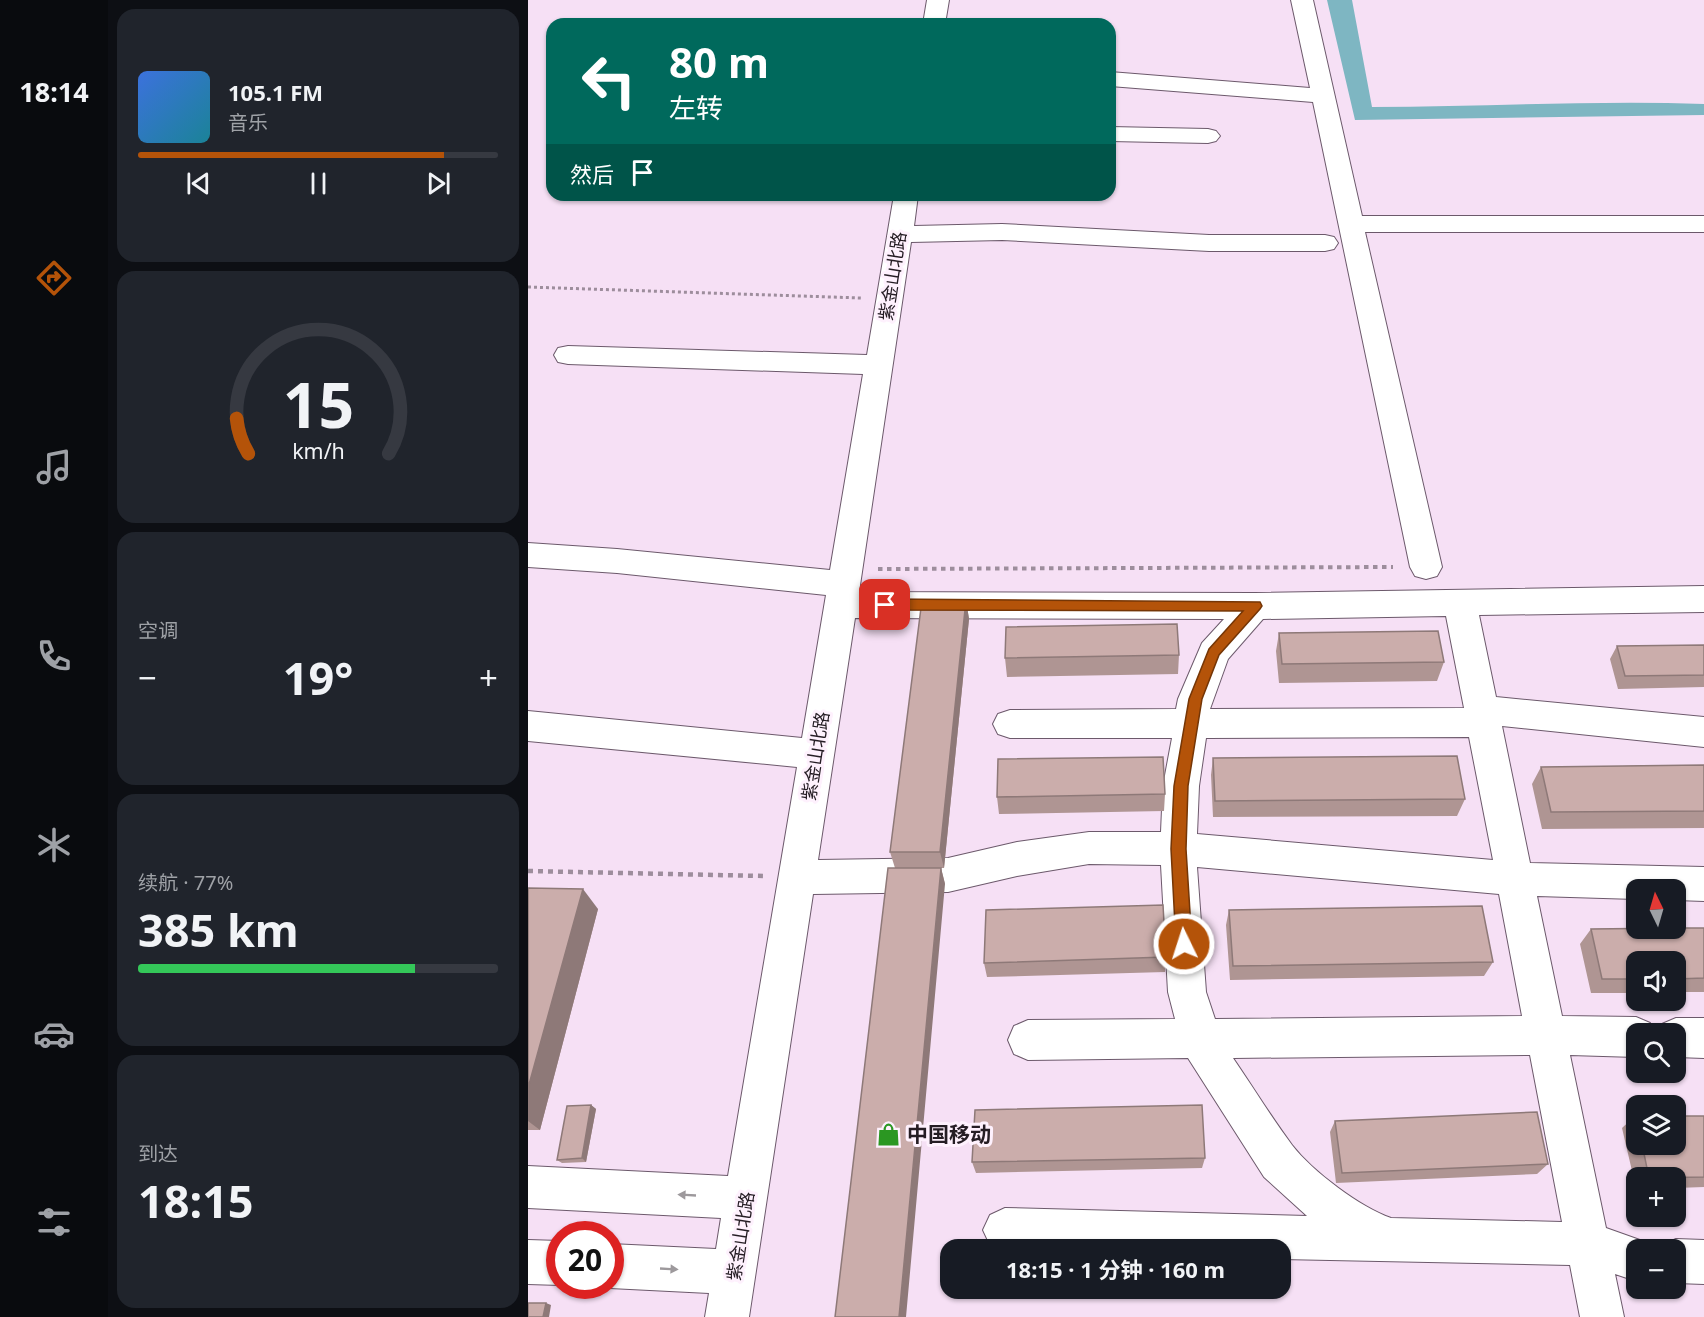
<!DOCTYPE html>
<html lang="zh">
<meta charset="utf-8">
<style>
body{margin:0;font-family:"Noto Sans","Noto Sans SC",sans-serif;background:#20242c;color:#f1f3f6;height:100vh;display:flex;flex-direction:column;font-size:22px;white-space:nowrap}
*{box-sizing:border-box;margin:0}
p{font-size:20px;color:#9ea1a6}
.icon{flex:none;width:33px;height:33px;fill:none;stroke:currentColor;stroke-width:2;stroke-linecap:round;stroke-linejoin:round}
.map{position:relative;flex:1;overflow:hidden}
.drawer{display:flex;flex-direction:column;gap:9px;padding:9px;background:#0d0f14;width:420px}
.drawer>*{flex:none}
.hud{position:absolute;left:18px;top:18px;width:570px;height:183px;border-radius:18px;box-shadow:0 2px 4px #0004;background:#00695c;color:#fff;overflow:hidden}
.needle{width:39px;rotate:355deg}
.tools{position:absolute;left:1098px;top:879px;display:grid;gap:12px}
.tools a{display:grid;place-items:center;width:60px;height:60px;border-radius:12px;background:#171b24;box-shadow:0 2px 4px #0004;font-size:30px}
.speed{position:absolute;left:18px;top:1221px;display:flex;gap:12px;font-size:30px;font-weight:700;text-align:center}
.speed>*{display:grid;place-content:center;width:78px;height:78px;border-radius:50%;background:#171b24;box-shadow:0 2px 4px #0004;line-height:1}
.speed .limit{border:9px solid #d22;background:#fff;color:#111}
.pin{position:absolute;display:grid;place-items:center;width:51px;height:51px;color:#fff;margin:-26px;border-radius:12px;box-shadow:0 3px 9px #0006}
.me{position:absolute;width:66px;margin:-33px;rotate:356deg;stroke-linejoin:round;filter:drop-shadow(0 0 4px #0008)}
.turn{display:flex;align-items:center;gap:21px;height:126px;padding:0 24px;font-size:27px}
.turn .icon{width:78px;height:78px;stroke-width:2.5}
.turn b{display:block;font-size:42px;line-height:51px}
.then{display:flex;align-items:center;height:57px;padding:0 24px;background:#0003;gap:12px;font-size:22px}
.big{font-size:45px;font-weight:700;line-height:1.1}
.drawer .tile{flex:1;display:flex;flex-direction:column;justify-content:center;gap:9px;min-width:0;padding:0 21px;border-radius:18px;background:#20242c}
.drawer .dial{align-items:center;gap:0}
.dial svg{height:156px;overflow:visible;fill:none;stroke:#363941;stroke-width:7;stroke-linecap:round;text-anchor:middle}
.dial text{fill:#f1f3f6;stroke:none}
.song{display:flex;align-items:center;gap:18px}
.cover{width:72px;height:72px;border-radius:9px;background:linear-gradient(135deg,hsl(220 70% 55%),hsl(190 70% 35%))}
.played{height:6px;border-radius:3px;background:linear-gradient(90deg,#b45309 85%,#363941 85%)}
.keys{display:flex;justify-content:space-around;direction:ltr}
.heat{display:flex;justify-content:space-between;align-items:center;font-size:33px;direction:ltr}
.charge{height:9px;border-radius:4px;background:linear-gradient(90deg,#34c759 77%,#363941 0)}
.trip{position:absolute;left:412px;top:1239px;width:351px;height:60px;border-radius:18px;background:#171b24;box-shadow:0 2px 4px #0004;font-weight:700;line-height:60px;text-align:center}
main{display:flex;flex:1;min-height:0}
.tabs{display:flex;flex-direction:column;width:108px;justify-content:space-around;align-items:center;background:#090b0e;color:#9ea1a6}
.tabs .icon{width:42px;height:42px}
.tabs .selected{color:#b45309}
.tabs b{font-size:27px;color:#f1f3f6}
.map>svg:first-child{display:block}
</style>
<main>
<nav class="tabs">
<b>18:14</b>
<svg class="icon selected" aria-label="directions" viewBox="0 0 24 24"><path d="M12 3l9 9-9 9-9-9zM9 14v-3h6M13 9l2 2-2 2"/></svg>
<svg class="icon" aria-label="music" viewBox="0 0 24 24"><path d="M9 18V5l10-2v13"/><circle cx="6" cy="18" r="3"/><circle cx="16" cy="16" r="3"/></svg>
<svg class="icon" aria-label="phone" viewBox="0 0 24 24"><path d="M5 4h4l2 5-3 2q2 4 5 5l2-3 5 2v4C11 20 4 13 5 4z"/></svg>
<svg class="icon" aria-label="climate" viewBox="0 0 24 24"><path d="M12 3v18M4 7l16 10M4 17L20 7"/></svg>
<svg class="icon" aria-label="car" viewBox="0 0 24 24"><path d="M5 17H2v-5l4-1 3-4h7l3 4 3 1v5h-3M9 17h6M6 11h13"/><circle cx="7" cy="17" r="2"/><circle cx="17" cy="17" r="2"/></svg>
<svg class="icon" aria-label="filters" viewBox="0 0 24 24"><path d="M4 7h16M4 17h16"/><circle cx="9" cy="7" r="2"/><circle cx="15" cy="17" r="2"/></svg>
</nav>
<section class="drawer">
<div class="tile">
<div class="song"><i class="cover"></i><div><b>105.1 FM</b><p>音乐</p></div></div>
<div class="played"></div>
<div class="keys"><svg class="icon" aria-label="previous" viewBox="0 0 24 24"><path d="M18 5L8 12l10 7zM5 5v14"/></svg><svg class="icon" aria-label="pause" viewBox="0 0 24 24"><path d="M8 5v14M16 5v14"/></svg><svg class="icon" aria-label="next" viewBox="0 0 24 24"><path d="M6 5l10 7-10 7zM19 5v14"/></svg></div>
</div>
<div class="tile dial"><svg viewBox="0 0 100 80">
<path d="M14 69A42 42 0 1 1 86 69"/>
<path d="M14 69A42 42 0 0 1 8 51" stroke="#b45309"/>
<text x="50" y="56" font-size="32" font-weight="700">15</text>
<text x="50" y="72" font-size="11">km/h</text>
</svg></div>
<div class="tile"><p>空调</p>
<div class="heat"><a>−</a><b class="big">19°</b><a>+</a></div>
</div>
<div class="tile"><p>续航 · 77%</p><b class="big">385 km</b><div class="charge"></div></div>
<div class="tile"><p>到达</p><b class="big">18:15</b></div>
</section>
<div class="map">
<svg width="1176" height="1317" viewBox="0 0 1176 1317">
<rect width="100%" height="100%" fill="#f6e0f5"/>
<path fill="#7eb6c2" d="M799,0h25l20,107c111,0 222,-7 332,-3v11l-349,5z"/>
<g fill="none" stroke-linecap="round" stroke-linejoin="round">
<defs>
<path id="minor" d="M399,0h22l-4,24h-22z
M763,0h22l49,216h342v16h-339l77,335 -5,9 -11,3 -11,-3 -5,-9 -97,-465 -203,-16v-14l200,16z
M582,127l98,2 8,2 4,5 -4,5 -8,2 -98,-2z
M366,195h24l-4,31 88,-2 207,11h116l9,2 4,6 -4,6 -9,2h-116l-207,-11 -91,2 -52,350 396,1 449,-7v26l-225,3 17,82 208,20v30l-202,-21 28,137 174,4v34l-28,-1v-10h-40v9l-99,-3 25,120 74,1 14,6 4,11h-18v23l-66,-2 36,173 45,16 3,6h-18v31l-21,-7 9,43h-44l-10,-52 -289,-6v-9h-281l-10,-5 -7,-15 7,-15 15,-7 302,8 -43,-39 -76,-119 -160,2 -14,-6 -6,-14 6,-14 14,-6 147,-1 -7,-27 -7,-127 -72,-1 -72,12 -69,16 -135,2 -64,423h-44l4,-24 -99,-5 -6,-2h6v-42l106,5 5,-31 -193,-10v-42l200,10 69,-409 -269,-26v-30l274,27 24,-143 -209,-22 -89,-6v-24l89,6 213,21 33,-196 -295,-10 -10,-2 -4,-7 4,-7 10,-2 299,9zM918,616l18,92 -254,1 18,-50 35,-40zM327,618l369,1 -22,24 -24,56 -2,10 -166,1 -12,4 -5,10 5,10 12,4h162l-9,48 -2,46h-72l-72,10 -69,16 -130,2zM941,737l24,123 -296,-26 2,-48 7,-48zM669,867l302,27 23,122 -307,3 -9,-27zM1002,1055l32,167 -171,-4c-31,-11 -78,-46 -99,-73 -21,-28 -39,-58 -59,-87z
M1148,1018h28v40l-28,-1v-23h-18l4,-10z
M1148,1239l28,1v44l-28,-1v-33h-17l2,-4z
M0,1240l32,1v44l-32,-1z"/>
</defs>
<use href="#minor" stroke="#6c596b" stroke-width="2"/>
<path stroke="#9d8d9c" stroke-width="3" stroke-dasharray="3 3" stroke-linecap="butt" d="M0,287l333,11"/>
<path stroke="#9d8d9c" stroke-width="4" stroke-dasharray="4.5 4.5" stroke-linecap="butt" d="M350,569l515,-2"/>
<path stroke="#9d8d9c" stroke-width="4.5" stroke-dasharray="5 5" stroke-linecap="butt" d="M0,871l236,5"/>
<use href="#minor" fill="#fff" fill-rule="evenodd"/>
</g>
<path fill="#af9593" d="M438,600l3,19 -25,249h-3l4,16 -50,-16 -5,-16z
M751,633l165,29 -7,19 -158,2 -3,-32z
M1176,645v42l-86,2 -8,-30 7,-13z
M651,655l-1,19 -171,3 -2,-19z
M685,758l252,41 -8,17 -244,1 -2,-42z
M1176,765v63l-162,1 -10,-45 9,-17z
M637,794l-1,17 -165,3 -2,-17z
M0,888l70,21 -58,221h-12z
M701,910l264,52 -9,14 -254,4 -4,-55z
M1176,928v64h-28v-30h-40v31h-45l-11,-49 11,-15z
M638,957l-1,15 -178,5 -3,-14z
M63,1105l5,4 -10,53 -24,1 -5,-3z
M1107,1116h1v28h40l28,-28v71l-28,1v-10h-40v10l-14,-60z
M807,1121l213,43 -11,10 -201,9 -6,-51z
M677,1158l-3,10 -226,5 -4,-11z"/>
<path fill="#8e7978" d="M438,600l3,19 -25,249 -4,-16z
M413,868l4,16 -39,433h-7z
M55,889l15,20 -58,221 -12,-9v-33z
M63,1105l5,4 -10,53 -4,-4z
M18,1303l5,2 -2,12h-6z"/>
<path fill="#cbadab" stroke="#8e7978" stroke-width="1.5" d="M394,600h44l-26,252h-50z
M649,624l2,31 -174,3 1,-31z
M910,631l6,31 -162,2 -3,-31z
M1176,645v30l-79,1 -8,-30z
M929,756l8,43 -250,2 -2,-43z
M635,757l2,37 -168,3 1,-38z
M1176,765v46l-153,1 -10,-45z
M360,868h53l-42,449h-64z
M0,888l55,1 -55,199z
M635,905l3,52 -182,6 2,-53z
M954,906l11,56 -260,4 -4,-56z
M1148,928h28v50l-28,1v-17h-40v17h-34l-11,-50z
M63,1105l-9,53 -25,2 10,-54z
M674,1105l3,53 -233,4 3,-52z
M1009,1112l11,52 -206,9 -7,-52z
M1148,1116h28v61l-55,1 -7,-34h34z
M0,1303h18l-3,14h-15z"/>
<defs><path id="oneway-solid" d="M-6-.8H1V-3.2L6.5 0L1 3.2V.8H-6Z" transform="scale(1.5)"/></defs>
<g fill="#9d999c">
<use href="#oneway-solid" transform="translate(159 1195) rotate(-177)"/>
<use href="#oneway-solid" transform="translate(141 1269) rotate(3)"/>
</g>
<path fill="#b45309" stroke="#753606" stroke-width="1.5" d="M357,599l375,3 2,4 -2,3 -41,46 -17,44 -14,87 -2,63 6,95 -2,6 -6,2 -5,-2 -3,-6 -5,-95 3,-63 15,-87 20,-50 34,-38 -358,-1 -6,-5z"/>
<defs>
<symbol id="shop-bare" viewBox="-9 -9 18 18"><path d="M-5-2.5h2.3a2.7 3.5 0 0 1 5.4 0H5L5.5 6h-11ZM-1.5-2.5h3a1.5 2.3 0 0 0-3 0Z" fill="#2b9722" stroke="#fef1fd" stroke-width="2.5" paint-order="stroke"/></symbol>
</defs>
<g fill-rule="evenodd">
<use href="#shop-bare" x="344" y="1118" width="33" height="33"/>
</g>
<g text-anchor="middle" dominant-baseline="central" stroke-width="6" stroke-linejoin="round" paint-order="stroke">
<g font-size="18" fill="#251d24" stroke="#fef1fd">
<text transform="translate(364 276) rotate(-81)">紫金山北路</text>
<text transform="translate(287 756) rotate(-81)">紫金山北路</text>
<text transform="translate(212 1236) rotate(-81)">紫金山北路</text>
</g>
<g font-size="21" font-weight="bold" fill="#251d24" stroke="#fef1fd" text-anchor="start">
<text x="379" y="1134">中国移动</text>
</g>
</g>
</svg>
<div class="tools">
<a><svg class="needle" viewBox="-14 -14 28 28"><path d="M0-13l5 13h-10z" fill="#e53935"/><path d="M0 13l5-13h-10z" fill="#9ea1a6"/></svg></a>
<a><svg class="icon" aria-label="sound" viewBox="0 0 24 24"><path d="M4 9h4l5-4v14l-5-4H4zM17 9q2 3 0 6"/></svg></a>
<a><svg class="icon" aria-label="search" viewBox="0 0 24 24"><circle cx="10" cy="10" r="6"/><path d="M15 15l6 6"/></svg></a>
<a><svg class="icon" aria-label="layers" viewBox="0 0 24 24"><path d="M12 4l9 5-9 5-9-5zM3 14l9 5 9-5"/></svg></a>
<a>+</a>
<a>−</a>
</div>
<div class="speed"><div class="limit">20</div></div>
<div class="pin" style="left:357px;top:605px;background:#d93025"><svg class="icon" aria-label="arrive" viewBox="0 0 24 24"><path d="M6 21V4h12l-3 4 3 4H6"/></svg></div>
<svg class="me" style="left:656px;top:944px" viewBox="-20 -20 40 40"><circle r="17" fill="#b45309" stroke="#fff" stroke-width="3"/><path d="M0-11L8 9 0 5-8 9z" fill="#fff"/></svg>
<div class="trip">18:15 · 1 分钟 · 160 m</div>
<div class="hud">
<div class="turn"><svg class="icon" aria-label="left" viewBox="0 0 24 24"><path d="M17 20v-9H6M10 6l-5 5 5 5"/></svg><div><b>80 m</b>左转</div></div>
<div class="then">然后<svg class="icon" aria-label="arrive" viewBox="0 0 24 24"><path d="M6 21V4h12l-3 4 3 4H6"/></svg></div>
</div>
</div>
</main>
